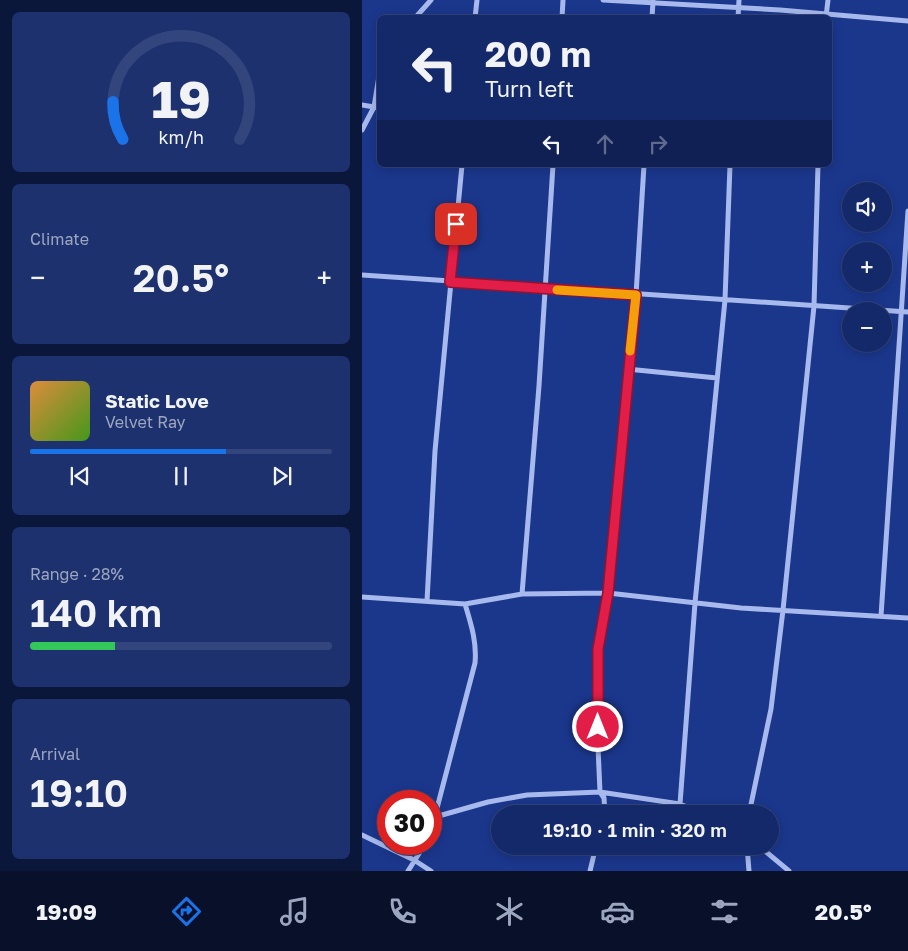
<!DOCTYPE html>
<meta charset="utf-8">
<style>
body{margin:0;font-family:"Golos Text",sans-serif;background:#1d316f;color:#f1f3f6;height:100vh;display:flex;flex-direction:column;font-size:19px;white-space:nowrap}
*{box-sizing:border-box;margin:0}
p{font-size:16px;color:#9da6c0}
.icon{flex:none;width:28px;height:28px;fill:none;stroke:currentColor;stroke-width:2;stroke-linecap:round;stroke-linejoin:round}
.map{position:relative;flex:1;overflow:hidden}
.side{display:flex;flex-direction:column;gap:12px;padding:12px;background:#0b173a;width:362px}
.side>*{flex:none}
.banner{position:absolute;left:15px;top:15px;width:455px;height:152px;border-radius:8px;box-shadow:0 2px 12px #0003,0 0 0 1px #33457d;background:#142969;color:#f1f3f6;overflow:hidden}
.fabs{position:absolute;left:480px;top:182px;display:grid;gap:10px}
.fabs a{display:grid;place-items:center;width:50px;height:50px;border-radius:50%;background:#142969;box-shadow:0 2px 12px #0003,0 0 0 1px #33457d;font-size:25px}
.speed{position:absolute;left:15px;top:790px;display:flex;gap:10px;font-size:25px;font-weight:700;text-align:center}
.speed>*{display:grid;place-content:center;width:65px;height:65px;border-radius:50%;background:#142969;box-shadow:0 2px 12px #0003,0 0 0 1px #33457d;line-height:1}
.speed .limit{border:8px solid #d22;background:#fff;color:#111}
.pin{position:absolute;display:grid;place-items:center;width:42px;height:42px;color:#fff;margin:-21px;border-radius:10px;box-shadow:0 2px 8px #0006}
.me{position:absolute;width:55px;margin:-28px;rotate:0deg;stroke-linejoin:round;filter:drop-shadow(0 0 4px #0008)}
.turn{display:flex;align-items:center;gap:18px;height:105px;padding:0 25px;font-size:22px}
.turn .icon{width:65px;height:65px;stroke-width:2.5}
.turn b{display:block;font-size:35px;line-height:42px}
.lanes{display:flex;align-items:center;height:48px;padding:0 25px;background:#0003;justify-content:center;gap:25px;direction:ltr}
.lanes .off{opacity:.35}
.big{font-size:38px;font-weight:600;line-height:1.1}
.side .card{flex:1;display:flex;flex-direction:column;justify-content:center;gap:8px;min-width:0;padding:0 18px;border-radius:8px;background:#1d316f}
.side .dial{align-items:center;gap:0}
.dial svg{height:130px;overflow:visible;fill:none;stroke:#33457d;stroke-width:7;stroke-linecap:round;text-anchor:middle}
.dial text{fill:#f1f3f6;stroke:none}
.song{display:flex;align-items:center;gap:15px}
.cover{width:60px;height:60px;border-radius:8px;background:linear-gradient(135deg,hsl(30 70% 55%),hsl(100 70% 35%))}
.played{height:5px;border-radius:2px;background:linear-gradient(90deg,#1a73e8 65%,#33457d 65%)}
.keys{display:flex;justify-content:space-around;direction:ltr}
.heat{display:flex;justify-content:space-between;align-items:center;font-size:28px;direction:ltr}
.charge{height:8px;border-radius:4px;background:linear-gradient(90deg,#34c759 28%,#33457d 0)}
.trip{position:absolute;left:129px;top:805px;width:288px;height:50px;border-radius:25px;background:#142969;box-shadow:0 2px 12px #0003,0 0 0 1px #33457d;font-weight:600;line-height:50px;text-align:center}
.menu{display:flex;height:80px;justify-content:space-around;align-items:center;background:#08102a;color:#9da6c0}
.menu .icon{width:35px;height:35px}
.menu .on{color:#1a73e8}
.menu b{font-size:22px;color:#f1f3f6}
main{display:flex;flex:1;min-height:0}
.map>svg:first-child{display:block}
</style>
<main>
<section class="side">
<div class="card dial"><svg viewBox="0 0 100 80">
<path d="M14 69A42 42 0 1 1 86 69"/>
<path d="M14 69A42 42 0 0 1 8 46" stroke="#1a73e8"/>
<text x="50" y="56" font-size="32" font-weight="700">19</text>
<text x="50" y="72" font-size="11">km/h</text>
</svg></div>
<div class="card"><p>Climate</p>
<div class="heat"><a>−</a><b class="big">20.5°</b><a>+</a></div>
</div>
<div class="card">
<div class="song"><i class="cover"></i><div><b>Static Love</b><p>Velvet Ray</p></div></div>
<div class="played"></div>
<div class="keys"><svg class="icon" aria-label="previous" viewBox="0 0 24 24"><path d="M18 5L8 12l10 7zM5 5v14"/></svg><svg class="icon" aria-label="pause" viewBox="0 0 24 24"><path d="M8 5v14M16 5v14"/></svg><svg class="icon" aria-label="next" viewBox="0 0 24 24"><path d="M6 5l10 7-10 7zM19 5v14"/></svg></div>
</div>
<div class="card"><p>Range · 28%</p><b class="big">140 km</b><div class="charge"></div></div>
<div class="card"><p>Arrival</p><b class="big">19:10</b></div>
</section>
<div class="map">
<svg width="546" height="871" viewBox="0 0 546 871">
<rect width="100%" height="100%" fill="#1b378c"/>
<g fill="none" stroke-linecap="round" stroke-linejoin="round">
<path stroke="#a7b9ed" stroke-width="5" d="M241,0l177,10 128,11
M464,17l2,-17
M53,18l16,-18
M113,18l2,-18
M200,18l1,-18
M290,18l1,-17
M376,18l1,-18
M0,105l18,3
M0,130l12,-23 6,-37
M0,275l546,37
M265,369l90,9
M160,594l17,-208 14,-221
M0,597l103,7c6,20 12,38 10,59l-44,168
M65,601l8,-150 27,-286
M103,604l57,-10 86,-1 133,15 167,10
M519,616l27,-405
M318,804l15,-201 30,-303 5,-135
M243,814l-1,-16 -4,-6 -2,-45v-98l10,-56 28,-298 8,-130
M387,814l22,-105 12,-99 31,-304 4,-141
M73,817l53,-15 39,-7 73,-3 80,12 23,10
M0,835l52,25 17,11
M385,846l2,25
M397,846l30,25
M46,871l17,-27
M228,871l6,-25"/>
</g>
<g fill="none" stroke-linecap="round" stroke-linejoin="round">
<defs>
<path id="route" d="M94,224l-6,58 186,13 -28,298 -10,56v78"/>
</defs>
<use href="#route" stroke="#92132f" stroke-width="12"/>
<use href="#route" stroke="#e11d48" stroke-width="9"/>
<path stroke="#f59e0b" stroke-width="9" d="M195,290l79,5 -6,56"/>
</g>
</svg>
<div class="fabs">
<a><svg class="icon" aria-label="sound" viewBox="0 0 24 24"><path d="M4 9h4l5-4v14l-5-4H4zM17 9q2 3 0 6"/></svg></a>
<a>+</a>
<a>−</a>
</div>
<div class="speed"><div class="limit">30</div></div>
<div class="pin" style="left:94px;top:224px;background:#d93025"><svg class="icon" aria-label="arrive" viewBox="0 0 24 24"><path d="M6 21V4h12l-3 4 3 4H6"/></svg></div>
<svg class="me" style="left:236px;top:727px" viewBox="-20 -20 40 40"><circle r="17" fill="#e11d48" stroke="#fff" stroke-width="3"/><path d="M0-11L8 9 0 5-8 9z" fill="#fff"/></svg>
<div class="trip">19:10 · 1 min · 320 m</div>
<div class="banner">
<div class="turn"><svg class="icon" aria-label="left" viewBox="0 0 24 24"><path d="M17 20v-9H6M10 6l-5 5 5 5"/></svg><div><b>200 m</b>Turn left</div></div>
<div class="lanes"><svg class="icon" aria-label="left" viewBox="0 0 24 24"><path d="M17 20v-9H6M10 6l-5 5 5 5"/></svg><svg class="icon off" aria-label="ahead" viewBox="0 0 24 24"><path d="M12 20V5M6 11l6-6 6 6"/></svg><svg class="icon off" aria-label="right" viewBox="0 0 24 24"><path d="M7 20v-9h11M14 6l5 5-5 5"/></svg></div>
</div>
</div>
</main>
<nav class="menu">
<b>19:09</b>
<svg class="icon on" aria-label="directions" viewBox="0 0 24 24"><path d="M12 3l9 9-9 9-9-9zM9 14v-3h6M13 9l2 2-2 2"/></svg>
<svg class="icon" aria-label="music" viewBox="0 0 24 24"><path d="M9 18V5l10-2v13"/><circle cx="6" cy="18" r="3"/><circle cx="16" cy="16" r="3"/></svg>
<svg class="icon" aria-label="phone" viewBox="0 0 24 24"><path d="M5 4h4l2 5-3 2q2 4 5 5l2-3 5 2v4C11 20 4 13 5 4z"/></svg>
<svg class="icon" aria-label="climate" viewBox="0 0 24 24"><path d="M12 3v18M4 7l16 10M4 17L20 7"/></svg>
<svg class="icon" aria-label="car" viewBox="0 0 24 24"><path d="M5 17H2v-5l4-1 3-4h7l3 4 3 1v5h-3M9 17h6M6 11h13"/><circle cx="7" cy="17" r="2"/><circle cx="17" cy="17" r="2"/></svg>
<svg class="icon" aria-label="filters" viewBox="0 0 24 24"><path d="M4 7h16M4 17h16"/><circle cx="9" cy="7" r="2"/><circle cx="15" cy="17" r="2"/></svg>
<b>20.5°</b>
</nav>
